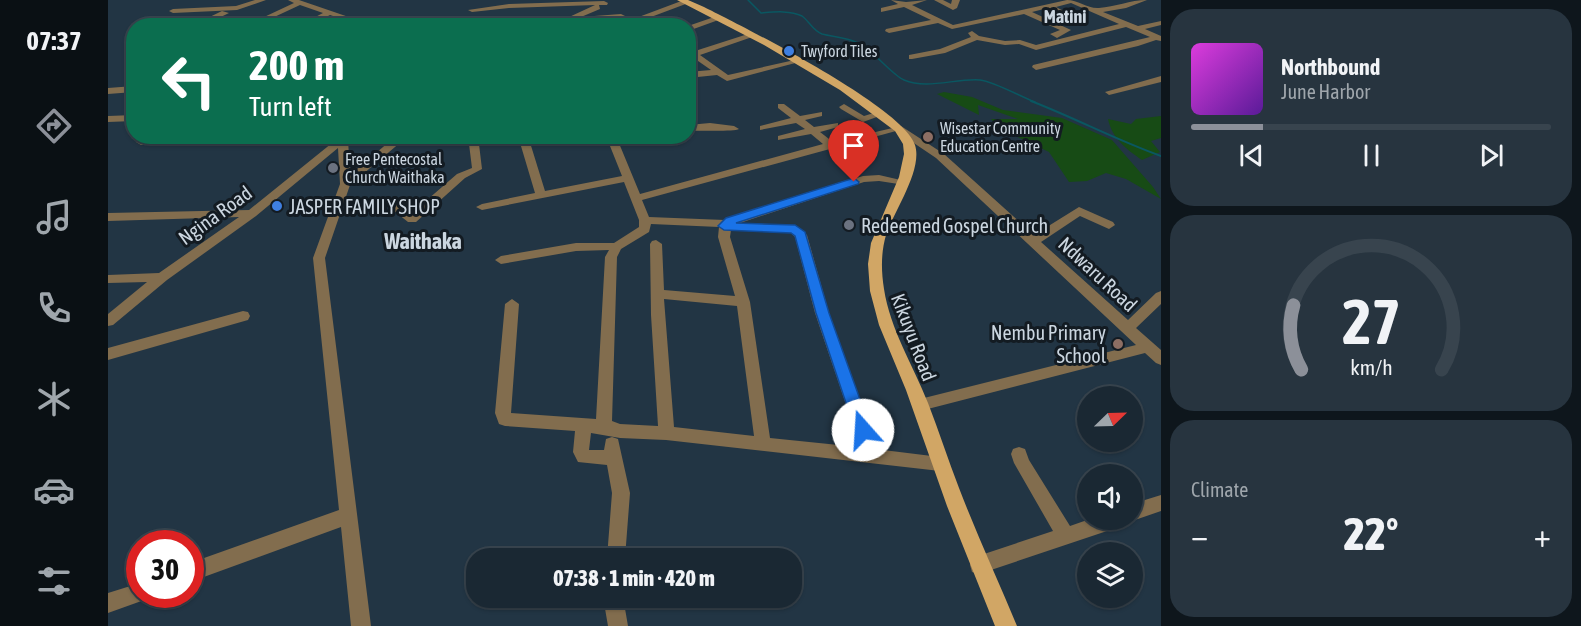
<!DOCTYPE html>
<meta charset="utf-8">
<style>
body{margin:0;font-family:"Asap Condensed",sans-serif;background:#27343f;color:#f1f3f6;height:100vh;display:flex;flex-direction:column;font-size:22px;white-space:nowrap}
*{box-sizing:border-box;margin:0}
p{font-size:20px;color:#9fa6ac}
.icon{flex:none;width:33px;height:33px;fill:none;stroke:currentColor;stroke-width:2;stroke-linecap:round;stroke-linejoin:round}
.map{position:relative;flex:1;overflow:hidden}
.sheet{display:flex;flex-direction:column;gap:9px;padding:9px;background:#0e161c;width:420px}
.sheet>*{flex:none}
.banner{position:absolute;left:18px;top:18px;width:570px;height:126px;border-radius:24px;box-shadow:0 2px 4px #0004,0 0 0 2px #38444e;background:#0b6e4f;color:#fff;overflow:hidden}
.needle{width:39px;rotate:67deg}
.tools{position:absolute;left:969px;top:386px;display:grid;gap:12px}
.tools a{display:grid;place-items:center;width:66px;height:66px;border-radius:50%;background:#1a2833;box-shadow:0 2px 4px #0004,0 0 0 2px #38444e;font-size:30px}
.speed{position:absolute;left:18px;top:530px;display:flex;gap:12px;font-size:30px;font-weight:700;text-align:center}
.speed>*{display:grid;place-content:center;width:78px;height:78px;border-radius:50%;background:#1a2833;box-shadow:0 2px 4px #0004,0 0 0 2px #38444e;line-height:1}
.speed .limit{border:9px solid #d22;background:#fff;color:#111}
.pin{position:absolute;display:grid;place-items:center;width:51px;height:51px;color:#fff;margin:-62px -26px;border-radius:50% 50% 50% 0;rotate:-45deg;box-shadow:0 0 6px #0007}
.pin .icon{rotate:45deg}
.me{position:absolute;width:66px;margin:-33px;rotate:341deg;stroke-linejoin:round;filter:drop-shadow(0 0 4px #0008)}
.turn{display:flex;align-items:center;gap:21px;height:126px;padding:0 24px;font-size:27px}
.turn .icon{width:78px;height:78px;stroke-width:2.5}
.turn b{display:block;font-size:42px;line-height:51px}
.big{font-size:45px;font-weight:800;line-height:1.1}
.sheet .card{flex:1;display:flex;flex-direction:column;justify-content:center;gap:9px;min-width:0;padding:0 21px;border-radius:24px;background:#27343f}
.sheet .dial{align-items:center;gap:0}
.dial svg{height:156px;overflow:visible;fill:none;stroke:#38444e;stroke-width:7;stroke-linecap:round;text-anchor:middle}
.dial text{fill:#f1f3f6;stroke:none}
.song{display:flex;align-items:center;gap:18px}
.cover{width:72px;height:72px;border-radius:9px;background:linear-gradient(135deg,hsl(300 70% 55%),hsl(270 70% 35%))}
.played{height:6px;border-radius:3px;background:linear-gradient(90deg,#8c9099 20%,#38444e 20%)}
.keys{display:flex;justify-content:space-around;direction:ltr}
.heat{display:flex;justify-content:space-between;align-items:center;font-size:33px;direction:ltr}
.trip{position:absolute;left:358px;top:548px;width:336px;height:60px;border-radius:24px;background:#1a2833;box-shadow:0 2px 4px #0004,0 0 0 2px #38444e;font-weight:800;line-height:60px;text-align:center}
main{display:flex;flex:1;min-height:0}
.menu{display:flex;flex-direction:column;width:108px;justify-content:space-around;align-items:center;background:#0a1014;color:#9fa6ac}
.menu .icon{width:42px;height:42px}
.menu .active{color:#8c9099}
.menu b{font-size:27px;color:#f1f3f6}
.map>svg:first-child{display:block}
</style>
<main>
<nav class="menu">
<b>07:37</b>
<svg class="icon active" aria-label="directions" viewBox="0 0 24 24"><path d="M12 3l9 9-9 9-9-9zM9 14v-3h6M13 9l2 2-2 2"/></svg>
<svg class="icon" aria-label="music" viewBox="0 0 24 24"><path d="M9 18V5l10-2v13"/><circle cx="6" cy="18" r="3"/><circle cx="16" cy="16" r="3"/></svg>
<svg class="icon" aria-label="phone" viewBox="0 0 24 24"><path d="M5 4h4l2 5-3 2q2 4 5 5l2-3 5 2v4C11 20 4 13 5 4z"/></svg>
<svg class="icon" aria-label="climate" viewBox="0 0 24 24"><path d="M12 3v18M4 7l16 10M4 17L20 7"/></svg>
<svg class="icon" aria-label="car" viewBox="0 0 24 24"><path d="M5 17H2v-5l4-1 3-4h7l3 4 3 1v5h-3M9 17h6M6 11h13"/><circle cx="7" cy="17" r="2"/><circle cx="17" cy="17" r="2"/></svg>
<svg class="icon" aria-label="filters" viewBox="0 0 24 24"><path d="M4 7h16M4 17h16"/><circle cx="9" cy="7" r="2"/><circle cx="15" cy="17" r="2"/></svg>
</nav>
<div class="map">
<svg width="1053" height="626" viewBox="0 0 1053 626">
<rect width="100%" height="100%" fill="#223544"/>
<path fill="#174b15" d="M836,92l28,5 31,13 59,8 50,22 41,47 8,12 -35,-20 -20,-6 -19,8 -18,1 -20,-30 -48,-23 -10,-10h27l-40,-14 1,10 -42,-21z
M1053,116v22l-10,3 9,11 -18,8c-16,-11 -30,-22 -34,-41l23,5 5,-5z"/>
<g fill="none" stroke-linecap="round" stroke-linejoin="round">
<path stroke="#0a5761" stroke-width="1.5" d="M640,0l13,13c12,-1 29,-3 41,3 7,5 11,15 20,18 11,3 25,3 36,9 15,7 34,32 46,37 23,10 52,-2 76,0 15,2 39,16 55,22"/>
<path stroke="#0a5761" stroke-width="2" d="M923,101c44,17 85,39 130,55"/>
<path fill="#826d4e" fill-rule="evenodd" d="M147,0h11l-29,10 -64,3 -4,-2 4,-2 63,-3z
M180,0h11l76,26h-12l-33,-11 -22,11h-10l25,-13 -23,-8 -45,21h-10l49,-23z
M576,0l7,2 -56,21 -7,-2z
M783,0l15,2 21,-2 -15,5 41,20 114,-25c11,0 21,9 32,8 16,-1 31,-8 48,-8l-21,8 -23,4 35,14 23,-5v4l-16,4 16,7v5l-5,-1 -18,6 -102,24 -4,-3 1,-2 117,-28 -24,-10 -90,23 -17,-6 -14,1 -28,-5 -32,13 -33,6h-3v-4l31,-6 31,-12 -3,-4 4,-2 7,5 26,5 15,-1 16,5 83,-21 -48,-21 -15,4 19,10 1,2 -4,2 -24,-13 -16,4 39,18 -14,8 -7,-4 10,-4 -36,-16 -72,15 -14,-6 -49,10 -4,-2 1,-2 45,-9 -27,-13 -23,5v-4l17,-4z
M826,0h9l8,4 1,-4h8l-3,8 -4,2z
M496,1l4,2 -1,2h-8l1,4 -19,8 40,-3 4,2 -1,2 -46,4 -3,-1 -2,5h-32l25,-4 1,-4 28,-13 -86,3 -37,4 -4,-2 41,-6z
M114,11l7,2 -27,13h-11z
M609,16l7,2 -36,13v-5z
M643,33l7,2 -58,20 28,20 71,-16 4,2 -76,20 -10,-6 -29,3v-6l23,-2 -23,-16v-6l7,3z
M1053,76v6l-52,13 -4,-3z
M26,86v6l-26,2v-6z
M670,104h6l16,12 22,-4v4l-17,4 9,7 24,-4v4l-18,5 13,10 68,-16 43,28 90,81 45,-28 34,15 2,3 -6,4 -29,-13 -39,26 87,78 28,-27 5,-2v13l-25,24 25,22v15l-5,-2 -11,-10 -225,58 -5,-1 -3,-5 3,-5 5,-1 216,-54 -200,-187 -40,-27 -254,69 7,17 76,3 138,-44 16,-1 26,6v4l-26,-4 -15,1 -124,41 54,2 13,10 22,78 42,118 4,18 65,8 6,2 2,5 -2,5 -6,2 -274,-31 -46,-2 -29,-5 -2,17h15l2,-11 6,-2 6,2 12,54 -5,65h-18l5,-65 -5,-28 -29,-3 -5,-10 2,-21 -70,-5 -6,-2 -4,-11 10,-109 7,-5 7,5 -8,109 85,6 9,-162 4,-7 -33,1 -75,13 -6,-4 6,-4 75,-13h38l25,-16v-7l-15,-38 -142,28 -6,-3 6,-3 53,-11 -17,-57h10l17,55 77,-15 -16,-40h10l24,58 183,-50 -12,-10 -33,6v-4l27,-7 -9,-6 -36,7v-4l31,-8 -13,-10zM543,224l68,3 -1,10 17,59 -71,-6 -2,-46 -6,-4 -4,1 -2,3 1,71 7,111 -38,-2 -8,-3 5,-164 4,-8 28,-17zM623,230l60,3 4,4 20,76 40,118 3,16 -88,-9 -20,-136 -20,-65zM556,299l73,7 17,130 -80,-9z
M736,104l20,12 16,-5 5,3 -22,8 -22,-13 -2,-2z
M26,115v6l-26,1v-6z
M602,123l24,3 5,3c-5,3 -40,1 -51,2v-6z
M84,136h76l-5,3 -122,6 -5,-3 5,-3z
M226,136h12l2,3 2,36 46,-39h12l-58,49 -25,73 46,368h-20l-10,-99 -151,55v-19l149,-53 -26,-252 27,-74 -2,-36 -82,68 -89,64 -54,45 -5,1v-12l39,-32 -39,1v-8l51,-2 80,-56 -131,4v-8l141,-3 88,-71z
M360,136h10l4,33 -17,9 -49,44h-8l-25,-20v-4h8l21,15 45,-39 15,-6z
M135,311l5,1 2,4 -2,4 -140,40v-12z
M911,447l6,2 4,11 41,66 20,-7h35l-3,6 -6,3 -137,46 -7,-2 -2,-7 2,-7 81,-27 -39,-68 -3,-9 2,-5z
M1053,495v16l-29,10 -6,-2h6v-15z
M32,583v11h9l-2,5 -39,14v-20z
M495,597h20l5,29h-20z"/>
<path fill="#d1a665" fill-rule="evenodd" d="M569,0h11l16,7c40,20 199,100 211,138 8,25 -21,66 -29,90 -5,17 -5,35 -2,54 6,40 29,76 44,114 11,28 20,57 31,85 18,47 39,92 58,138h-22l-48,-120 -41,-116 -27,-65 -9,-34 -2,-27 3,-21 28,-66 5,-23 -1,-10 -8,-13 -55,-41 -76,-45z"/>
</g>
<path fill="#1a73e8" stroke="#114b97" stroke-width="1.5" d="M746,178l5,4 -1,2 -122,39 59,2 10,7 24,81 42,117 -2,5 -6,2 -5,-2 -3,-5 -39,-117 -21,-77 -4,-3 -67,-3 -6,-4 8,-8z"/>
<g fill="#3f7fe0" stroke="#131b22" stroke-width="2">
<circle cx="681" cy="51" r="6"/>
<circle cx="169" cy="206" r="6"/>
</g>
<g fill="#8d6e63" stroke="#131b22" stroke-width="2">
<circle cx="820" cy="137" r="6"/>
<circle cx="1010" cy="344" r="6"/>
</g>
<g fill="#6b7280" stroke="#131b22" stroke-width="2">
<circle cx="225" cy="168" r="6"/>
<circle cx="741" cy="225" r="6"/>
</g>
<g text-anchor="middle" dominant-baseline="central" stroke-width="6" stroke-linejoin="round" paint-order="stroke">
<g font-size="16" fill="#cbd6e0" stroke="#131b22" text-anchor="start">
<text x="693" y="51">Twyford Tiles</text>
<text x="832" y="128">Wisestar Community<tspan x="832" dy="18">Education Centre</tspan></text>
<text x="237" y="159">Free Pentecostal<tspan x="237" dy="18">Church Waithaka</tspan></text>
</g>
<g font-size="18" font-weight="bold" fill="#cbd6e0" stroke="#131b22">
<text x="957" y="16">Matini</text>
</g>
<g font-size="20" fill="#cbd6e0" stroke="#131b22" text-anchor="start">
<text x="181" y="206">JASPER FAMILY SHOP</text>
<text x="753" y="225">Redeemed Gospel Church</text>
<text x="998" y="332" text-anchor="end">Nembu Primary<tspan x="998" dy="23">School</tspan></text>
</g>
<g font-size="20" fill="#cbd6e0" stroke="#131b22">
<text transform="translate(107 215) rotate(-36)">Ngina Road</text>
<text transform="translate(990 274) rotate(43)">Ndwaru Road</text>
<text transform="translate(806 337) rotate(69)">Kikuyu Road</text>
</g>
<g font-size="22" font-weight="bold" fill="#cbd6e0" stroke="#131b22">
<text x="315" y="241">Waithaka</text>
</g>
</g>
</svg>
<div class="tools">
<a><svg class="needle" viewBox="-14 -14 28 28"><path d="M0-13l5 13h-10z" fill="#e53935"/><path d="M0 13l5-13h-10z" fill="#9fa6ac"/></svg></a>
<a><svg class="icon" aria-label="sound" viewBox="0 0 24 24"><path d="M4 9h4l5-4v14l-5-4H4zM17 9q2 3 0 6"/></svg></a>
<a><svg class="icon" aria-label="layers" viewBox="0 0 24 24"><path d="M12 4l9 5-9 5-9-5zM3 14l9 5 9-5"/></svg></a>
</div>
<div class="speed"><div class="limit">30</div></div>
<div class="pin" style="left:746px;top:182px;background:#d93025"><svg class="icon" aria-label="arrive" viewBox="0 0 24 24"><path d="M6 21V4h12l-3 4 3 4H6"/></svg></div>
<svg class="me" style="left:755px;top:430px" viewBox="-20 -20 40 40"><circle r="19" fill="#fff"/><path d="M0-13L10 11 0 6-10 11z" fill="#1a73e8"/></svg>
<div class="trip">07:38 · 1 min · 420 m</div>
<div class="banner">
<div class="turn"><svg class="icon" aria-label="left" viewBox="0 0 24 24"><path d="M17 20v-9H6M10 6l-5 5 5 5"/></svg><div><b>200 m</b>Turn left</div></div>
</div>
</div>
<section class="sheet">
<div class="card">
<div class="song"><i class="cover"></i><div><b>Northbound</b><p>June Harbor</p></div></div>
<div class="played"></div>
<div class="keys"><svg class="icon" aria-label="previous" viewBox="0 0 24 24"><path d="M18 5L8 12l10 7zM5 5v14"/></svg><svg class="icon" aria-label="pause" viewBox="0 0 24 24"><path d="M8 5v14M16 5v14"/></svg><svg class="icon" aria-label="next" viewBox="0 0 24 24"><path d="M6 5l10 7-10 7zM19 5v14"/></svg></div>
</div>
<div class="card dial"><svg viewBox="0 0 100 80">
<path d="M14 69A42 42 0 1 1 86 69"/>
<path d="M14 69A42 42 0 0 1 10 36" stroke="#8c9099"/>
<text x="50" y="56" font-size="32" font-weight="700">27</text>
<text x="50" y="72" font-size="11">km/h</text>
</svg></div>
<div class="card"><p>Climate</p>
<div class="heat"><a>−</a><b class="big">22°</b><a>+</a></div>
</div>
</section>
</main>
